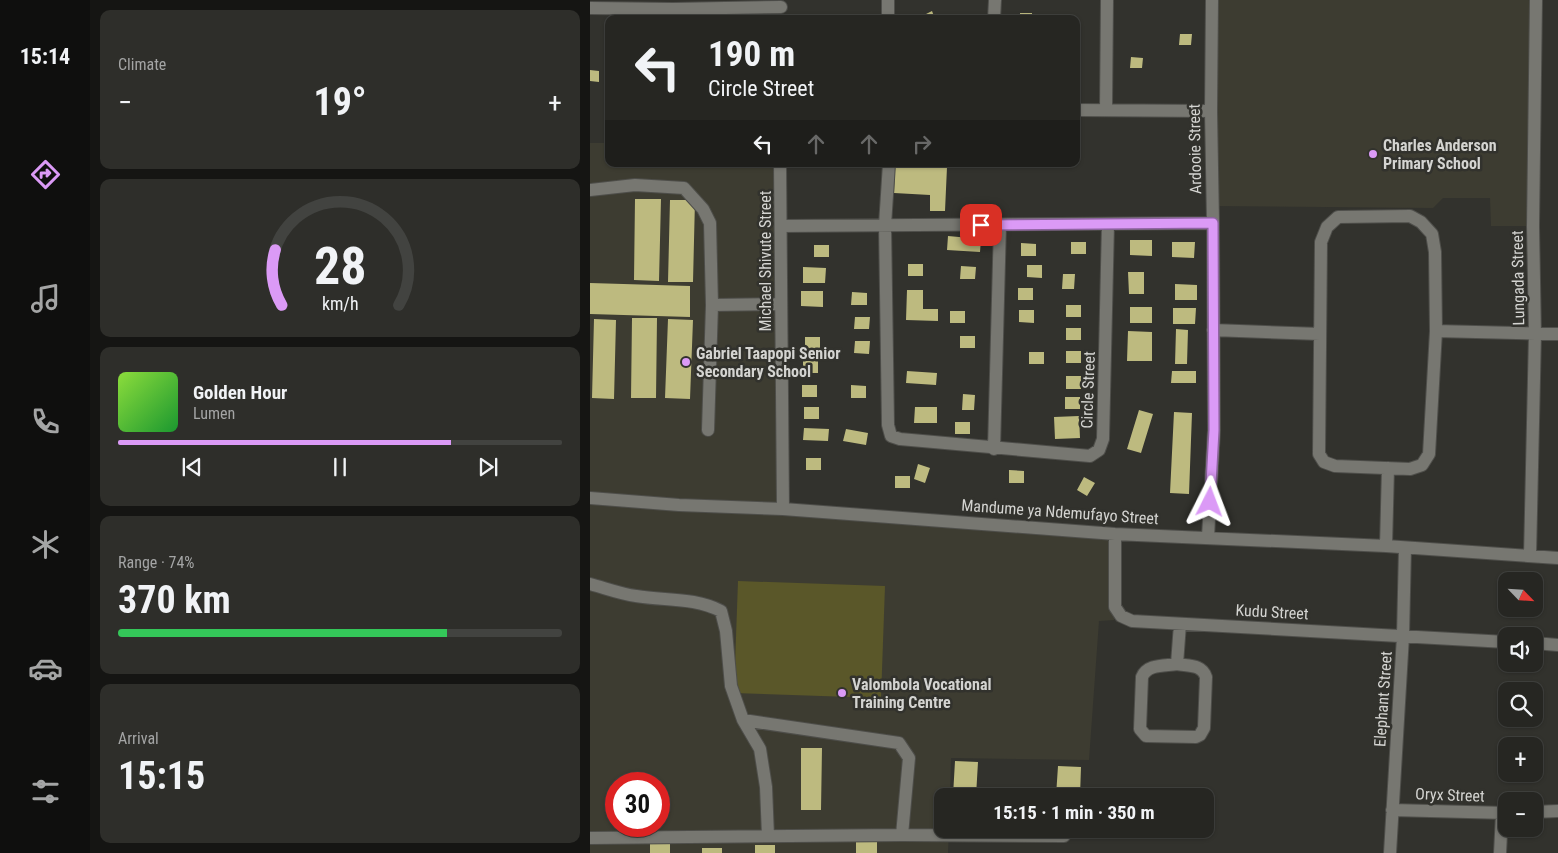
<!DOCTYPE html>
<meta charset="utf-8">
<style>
body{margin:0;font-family:"Roboto Condensed",sans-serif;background:#2e2e2a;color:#f1f3f6;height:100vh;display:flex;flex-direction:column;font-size:19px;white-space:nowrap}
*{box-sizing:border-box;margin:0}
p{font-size:16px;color:#a4a5a5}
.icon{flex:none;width:28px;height:28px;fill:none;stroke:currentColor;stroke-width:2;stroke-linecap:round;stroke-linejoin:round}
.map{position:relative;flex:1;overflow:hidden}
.side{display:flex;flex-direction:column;gap:10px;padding:10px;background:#151513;width:500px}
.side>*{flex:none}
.top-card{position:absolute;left:15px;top:15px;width:475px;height:152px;border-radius:10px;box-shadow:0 1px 4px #0004,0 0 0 1px #424340;background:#262622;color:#f1f3f6;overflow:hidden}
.needle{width:32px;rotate:115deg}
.fabs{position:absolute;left:908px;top:572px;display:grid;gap:10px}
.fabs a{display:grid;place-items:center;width:45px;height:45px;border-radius:10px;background:#262622;box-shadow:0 1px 4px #0004,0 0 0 1px #424340;font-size:25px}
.speed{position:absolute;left:15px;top:772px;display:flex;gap:10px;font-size:25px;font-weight:700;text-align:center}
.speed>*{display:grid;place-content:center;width:65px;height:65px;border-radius:50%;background:#262622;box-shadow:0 1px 4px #0004,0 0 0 1px #424340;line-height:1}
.speed .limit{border:8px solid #d22;background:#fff;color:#111}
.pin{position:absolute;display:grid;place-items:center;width:42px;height:42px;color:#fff;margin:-21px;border-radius:10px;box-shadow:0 2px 8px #0006}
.me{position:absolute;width:55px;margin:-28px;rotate:3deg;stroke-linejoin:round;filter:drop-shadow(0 0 4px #0008)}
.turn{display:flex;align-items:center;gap:18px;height:105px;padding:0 20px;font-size:22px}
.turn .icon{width:65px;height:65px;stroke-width:2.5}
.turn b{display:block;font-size:35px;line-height:42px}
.lanes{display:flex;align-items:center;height:48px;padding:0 20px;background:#0003;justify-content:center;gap:25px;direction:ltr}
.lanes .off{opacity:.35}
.big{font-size:38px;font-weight:700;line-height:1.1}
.side .card{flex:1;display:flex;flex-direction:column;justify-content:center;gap:8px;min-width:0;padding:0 18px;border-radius:10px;background:#2e2e2a}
.side .dial{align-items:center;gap:0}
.dial svg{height:130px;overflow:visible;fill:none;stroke:#424340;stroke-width:7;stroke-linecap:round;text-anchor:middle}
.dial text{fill:#f1f3f6;stroke:none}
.song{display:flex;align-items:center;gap:15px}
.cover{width:60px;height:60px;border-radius:8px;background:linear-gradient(135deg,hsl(90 70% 55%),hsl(130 70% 35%))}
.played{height:5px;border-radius:2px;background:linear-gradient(90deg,#db9af6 75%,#424340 75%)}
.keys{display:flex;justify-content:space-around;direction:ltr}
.heat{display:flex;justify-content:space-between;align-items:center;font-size:28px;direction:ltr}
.charge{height:8px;border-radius:4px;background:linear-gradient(90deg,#34c759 74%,#424340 0)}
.trip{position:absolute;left:344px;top:788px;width:280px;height:50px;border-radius:10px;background:#262622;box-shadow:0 1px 4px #0004,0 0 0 1px #424340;font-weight:700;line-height:50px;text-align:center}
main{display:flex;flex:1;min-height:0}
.dock{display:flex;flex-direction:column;width:90px;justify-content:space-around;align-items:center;background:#0f0f0e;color:#a4a5a5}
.dock .icon{width:35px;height:35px}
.dock .current{color:#db9af6}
.dock b{font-size:22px;color:#f1f3f6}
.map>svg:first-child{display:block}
</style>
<main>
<nav class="dock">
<b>15:14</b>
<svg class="icon current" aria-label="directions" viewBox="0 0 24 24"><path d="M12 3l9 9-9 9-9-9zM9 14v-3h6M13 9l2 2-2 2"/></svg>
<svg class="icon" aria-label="music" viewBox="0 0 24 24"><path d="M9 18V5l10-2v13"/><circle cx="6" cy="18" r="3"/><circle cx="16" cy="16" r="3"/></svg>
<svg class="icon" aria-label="phone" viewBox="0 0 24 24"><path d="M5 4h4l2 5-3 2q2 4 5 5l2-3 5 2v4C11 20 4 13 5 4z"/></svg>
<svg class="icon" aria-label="climate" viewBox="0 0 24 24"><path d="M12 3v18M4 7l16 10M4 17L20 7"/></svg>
<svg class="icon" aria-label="car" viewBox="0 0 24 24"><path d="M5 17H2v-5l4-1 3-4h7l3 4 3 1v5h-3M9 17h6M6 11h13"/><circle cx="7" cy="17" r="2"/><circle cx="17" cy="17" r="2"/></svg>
<svg class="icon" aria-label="filters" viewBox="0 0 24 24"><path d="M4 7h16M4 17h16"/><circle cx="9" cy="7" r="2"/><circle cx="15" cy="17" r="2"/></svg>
</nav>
<section class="side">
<div class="card"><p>Climate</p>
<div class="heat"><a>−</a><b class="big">19°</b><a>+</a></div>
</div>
<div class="card dial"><svg viewBox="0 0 100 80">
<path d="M14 69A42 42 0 1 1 86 69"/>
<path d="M14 69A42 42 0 0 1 10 35" stroke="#db9af6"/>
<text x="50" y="56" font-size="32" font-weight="700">28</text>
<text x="50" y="72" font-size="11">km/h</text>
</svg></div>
<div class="card">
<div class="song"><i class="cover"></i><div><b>Golden Hour</b><p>Lumen</p></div></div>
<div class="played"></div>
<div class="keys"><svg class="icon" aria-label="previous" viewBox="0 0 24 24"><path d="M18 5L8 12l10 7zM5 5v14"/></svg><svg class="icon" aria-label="pause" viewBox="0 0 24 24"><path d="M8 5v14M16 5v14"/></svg><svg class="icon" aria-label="next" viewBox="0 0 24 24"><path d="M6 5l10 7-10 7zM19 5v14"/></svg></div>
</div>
<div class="card"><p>Range · 74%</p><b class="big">370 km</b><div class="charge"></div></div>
<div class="card"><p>Arrival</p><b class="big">15:15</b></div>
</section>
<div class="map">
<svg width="968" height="853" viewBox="0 0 968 853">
<rect width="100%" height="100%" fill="#32322d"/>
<path fill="#3d3c31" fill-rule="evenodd" d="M622,0h324l-3,226h-42l-1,-28h-47l-10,10 -221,-2z
M0,143h19v21h171l3,344 332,26 -1,86 -15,1 -10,139 -138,-2 -1,38h-8v33h7l-1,24h-358zM26,784h43v42h-43z"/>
<path fill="#5a5729" d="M148,581l147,5 -4,112 -147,-5z"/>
<path fill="#bdba7f" d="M342,11l3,8h-17l8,-3v-2z
M430,13h12v6h-12z
M590,34h12l-1,11h-12z
M541,57l12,1 -1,10h-12z
M0,70l9,1v11l-9,-1z
M305,164l52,3 -2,44h-15v-16l-36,-2z
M45,199h26l-2,82 -25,-1z
M80,200h25l-2,82h-25z
M358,236l33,3 -1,13 -33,-2z
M540,240h22v16l-22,-1z
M481,242h15v12h-15z
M582,242h23l-1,16 -22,-1z
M431,243l15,1v12h-15z
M224,245h15v12h-15z
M318,264h15v12h-15z
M437,265h15v13l-15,-1z
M371,266l15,1 -1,12h-15z
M213,267l23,1 -1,15h-22z
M538,272h16v22h-15z
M473,274h12l-1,15h-12z
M0,283l100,3v31l-100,-3z
M585,284l22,1v15h-22z
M428,288h15v12h-15z
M317,290h16v19h15v12l-32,-1z
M211,291h22v16l-22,-1z
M262,292l15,1v12h-16z
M476,305h15v12h-15z
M540,307h22v16h-22z
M583,308h23l-1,16h-22z
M429,310h15v13l-15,-1z
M360,311h15v12h-15z
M265,317h15l-1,12h-15z
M42,318h25l-1,80h-25z
M4,319l22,1 -2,79 -22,-1z
M78,319l25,1 -3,79 -25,-1z
M476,328h15v12h-15z
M586,329l12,1 -1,34h-12z
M538,331l24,1v29h-25z
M370,336h15v12h-15z
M215,337h15v12h-15z
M265,341h15l-1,13 -15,-1z
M476,351h15v12h-15z
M439,352h15v12h-15z
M213,361h15v12h-15z
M317,371l30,2 -1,12 -30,-2z
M582,371h24v12h-25z
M476,376h15v13h-15z
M212,385h15v12h-15z
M261,385l15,1v12h-15z
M373,394l12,1 -1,15h-12z
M475,397h15v12h-15z
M214,407h15v12h-15z
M325,407h22v16h-23z
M549,410l14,4 -12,39 -14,-4z
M584,412l18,1 -3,81 -19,-1z
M489,416l1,22 -25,1 -1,-22z
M365,422h15v12h-15z
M214,428l25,1 -1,12 -25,-1z
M256,429l22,4 -2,12 -23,-4z
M216,458h15v12h-15z
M328,464l12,4 -5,15 -11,-4z
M419,470l15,1v12h-15z
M305,476h15v12h-15z
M494,477l11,6 -8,13 -10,-6z
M211,748h21l-1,62h-20z
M365,761l23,1 -2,34h-23z
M468,766l23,1 -1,29h-24z
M266,840h21v13h-21z
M60,844h20v9h-20z
M165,845h20v8h-20z
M112,848h20v5h-20z"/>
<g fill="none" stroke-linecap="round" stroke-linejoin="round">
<defs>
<path id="minor" d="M0,8l83,1 108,-2
M298,19v-19
M404,19l1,-19
M516,109l1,-109
M486,110l135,1
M190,164l3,345
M299,164l-4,61 3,200 3,11 9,3 190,17 9,-6 4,-11 5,-215
M0,190l45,-5 49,3 19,21 7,14 2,82 69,-1
M820,216l11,6 11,12 3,18 1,79 -7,123 -7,11 -12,4 -75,-3 -11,-4 -5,-8 2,-212 6,-15 11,-10z
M191,226l432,-3
M623,330l107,4
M846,331l122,3
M118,430l4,-125
M404,449l6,-225
M0,498l89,7 104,4 332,25 271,12 172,12
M525,534v73l6,9 11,5 374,21
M618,537l6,-107 -1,-207 -2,-112 1,-111
M796,546l2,-78
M940,556l5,-222 -2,-108 3,-226
M0,584c15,4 31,10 46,12 29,5 58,1 85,15l5,20 5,55 12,34 17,29 6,38 2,49
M944,643l24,2
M587,664c11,2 25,0 29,13l-2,51 -4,7 -4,2 -50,-1 -6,-7 2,-52c5,-13 22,-11 35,-13z
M587,664l3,-40
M153,720l156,23 10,15 -7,77
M802,810l114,3
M944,812l24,-1
M0,838l312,-3 162,1
M800,853l13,-217 2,-88
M910,853l2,-39"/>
</defs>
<use href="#minor" stroke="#4e4e4a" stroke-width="14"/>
<use href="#minor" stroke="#777771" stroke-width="12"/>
</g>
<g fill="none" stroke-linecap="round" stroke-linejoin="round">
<defs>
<path id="route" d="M391,225l232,-2 1,207 -4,72"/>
</defs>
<use href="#route" stroke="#8e64a0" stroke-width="12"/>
<use href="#route" stroke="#db9af6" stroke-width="9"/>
</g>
<g fill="#db9af6" stroke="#32322d" stroke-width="2">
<circle cx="783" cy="154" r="5"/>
<circle cx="96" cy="362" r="5"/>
<circle cx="252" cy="693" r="5"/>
</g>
<g text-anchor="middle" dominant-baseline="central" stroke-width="5" stroke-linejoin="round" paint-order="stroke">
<g font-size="16" font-weight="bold" fill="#d4d4d1" stroke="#32322d" text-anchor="start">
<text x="793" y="145">Charles Anderson<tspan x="793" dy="18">Primary School</tspan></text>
<text x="106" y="353">Gabriel Taapopi Senior<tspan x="106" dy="18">Secondary School</tspan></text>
<text x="262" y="684">Valombola Vocational<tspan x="262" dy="18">Training Centre</tspan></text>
</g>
<g font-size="16" fill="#d4d4d1" stroke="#32322d">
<text transform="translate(605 149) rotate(-91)">Ardooie Street</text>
<text transform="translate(175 261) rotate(-90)">Michael Shivute Street</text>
<text transform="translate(928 278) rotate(-91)">Lungada Street</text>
<text transform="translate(498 390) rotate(-88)">Circle Street</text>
<text transform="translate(470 512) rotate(4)">Mandume ya Ndemufayo Street</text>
<text transform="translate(682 612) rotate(3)">Kudu Street</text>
<text transform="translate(793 699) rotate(-86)">Elephant Street</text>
<text transform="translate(860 795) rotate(2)">Oryx Street</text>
</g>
</g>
</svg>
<div class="fabs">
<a><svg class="needle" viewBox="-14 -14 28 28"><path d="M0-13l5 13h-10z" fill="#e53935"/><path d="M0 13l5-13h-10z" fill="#a4a5a5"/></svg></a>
<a><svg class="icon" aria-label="sound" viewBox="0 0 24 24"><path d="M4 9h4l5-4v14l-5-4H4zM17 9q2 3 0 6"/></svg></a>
<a><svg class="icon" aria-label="search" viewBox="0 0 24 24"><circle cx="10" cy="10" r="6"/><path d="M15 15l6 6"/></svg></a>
<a>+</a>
<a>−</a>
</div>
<div class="speed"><div class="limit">30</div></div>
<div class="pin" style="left:391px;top:225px;background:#d93025"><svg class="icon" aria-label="arrive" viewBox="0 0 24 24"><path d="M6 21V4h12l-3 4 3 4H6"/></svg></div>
<svg class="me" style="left:620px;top:502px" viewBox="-20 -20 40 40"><path d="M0-17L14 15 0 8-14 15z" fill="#db9af6" stroke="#fff" stroke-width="4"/></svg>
<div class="trip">15:15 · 1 min · 350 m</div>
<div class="top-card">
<div class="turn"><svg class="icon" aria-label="left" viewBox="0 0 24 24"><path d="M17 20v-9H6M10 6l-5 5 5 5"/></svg><div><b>190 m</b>Circle Street</div></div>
<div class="lanes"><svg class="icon" aria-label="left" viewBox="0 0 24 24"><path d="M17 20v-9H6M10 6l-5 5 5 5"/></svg><svg class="icon off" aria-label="ahead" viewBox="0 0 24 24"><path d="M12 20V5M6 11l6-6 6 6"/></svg><svg class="icon off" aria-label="ahead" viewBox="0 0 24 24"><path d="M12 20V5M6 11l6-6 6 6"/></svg><svg class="icon off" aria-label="right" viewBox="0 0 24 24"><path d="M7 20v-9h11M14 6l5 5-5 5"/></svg></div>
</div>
</div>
</main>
